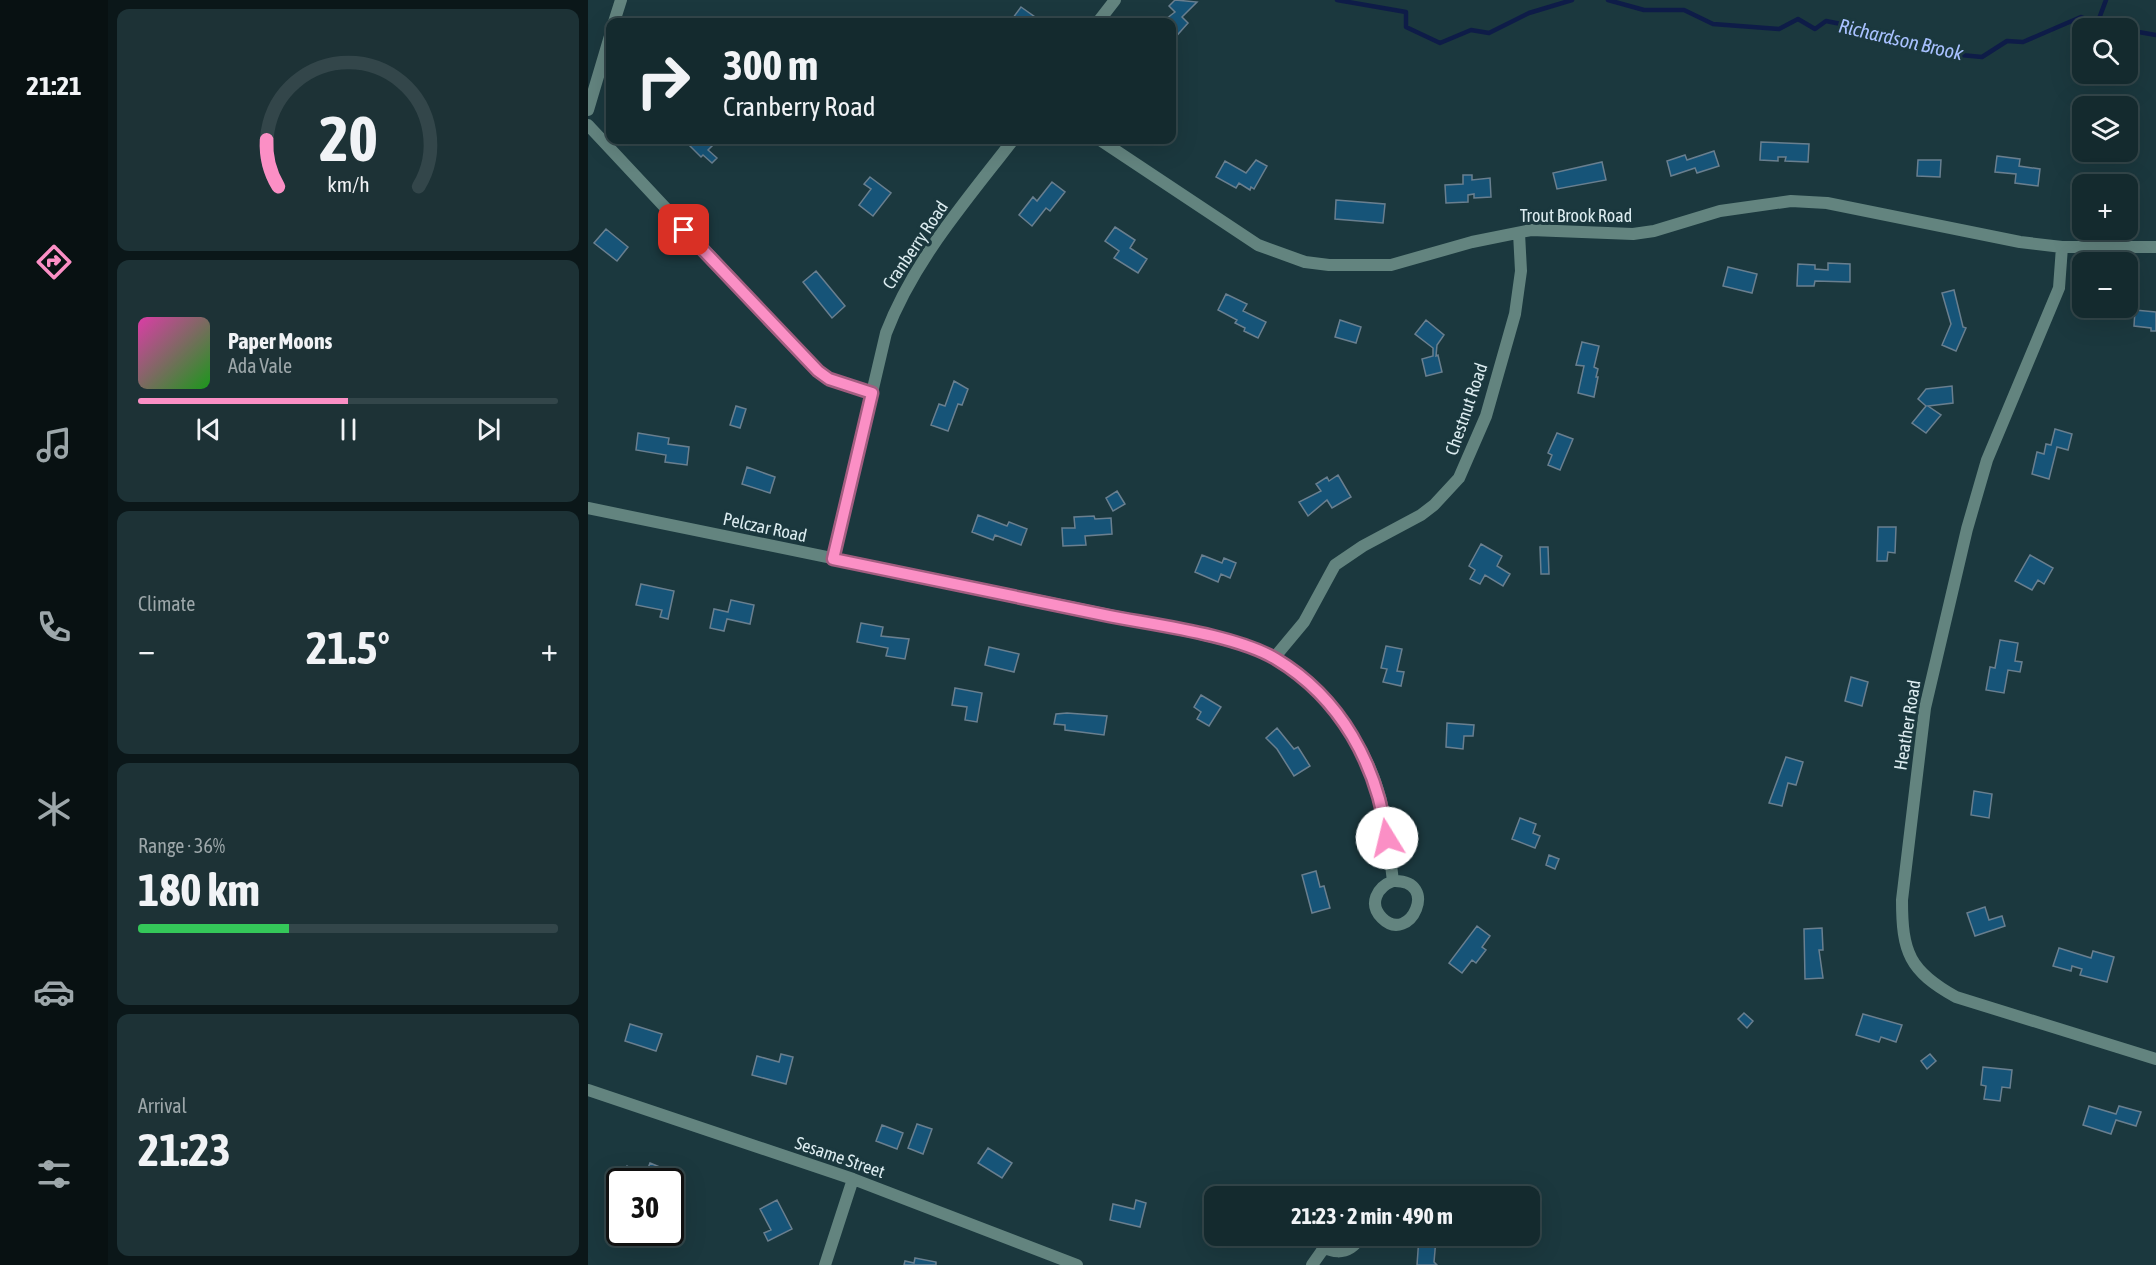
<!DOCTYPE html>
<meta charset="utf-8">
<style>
body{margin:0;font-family:"Asap Condensed",sans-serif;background:#1d3236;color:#f1f3f6;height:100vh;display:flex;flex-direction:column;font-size:22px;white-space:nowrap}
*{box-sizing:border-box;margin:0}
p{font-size:20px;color:#9da7aa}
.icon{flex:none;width:33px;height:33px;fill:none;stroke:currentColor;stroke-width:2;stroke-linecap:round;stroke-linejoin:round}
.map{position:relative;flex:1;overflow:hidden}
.panel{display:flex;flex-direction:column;gap:9px;padding:9px;background:#0b1719;width:480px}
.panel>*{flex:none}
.top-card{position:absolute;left:18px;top:18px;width:570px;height:126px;border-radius:12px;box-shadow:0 6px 24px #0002,0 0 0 2px #33464a;background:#142a2e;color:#f1f3f6;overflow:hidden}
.tools{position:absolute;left:1484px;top:18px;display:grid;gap:12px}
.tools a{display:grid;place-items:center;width:66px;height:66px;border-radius:12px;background:#142a2e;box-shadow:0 6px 24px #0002,0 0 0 2px #33464a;font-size:30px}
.speed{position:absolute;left:18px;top:1168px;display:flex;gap:12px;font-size:30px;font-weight:700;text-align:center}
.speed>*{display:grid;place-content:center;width:78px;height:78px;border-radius:50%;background:#142a2e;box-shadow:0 6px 24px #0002,0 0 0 2px #33464a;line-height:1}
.speed .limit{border:3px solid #111;border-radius:9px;background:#fff;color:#111}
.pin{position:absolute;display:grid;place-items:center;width:51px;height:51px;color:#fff;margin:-26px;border-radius:12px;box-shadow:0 3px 9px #0006}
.me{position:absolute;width:66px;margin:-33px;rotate:351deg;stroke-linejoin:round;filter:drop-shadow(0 0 4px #0008)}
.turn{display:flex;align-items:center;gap:21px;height:126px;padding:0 18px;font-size:27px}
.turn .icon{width:78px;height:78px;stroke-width:2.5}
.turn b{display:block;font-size:42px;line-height:51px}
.big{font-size:45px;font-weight:700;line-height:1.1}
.panel .widget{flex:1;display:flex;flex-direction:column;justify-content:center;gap:9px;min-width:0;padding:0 21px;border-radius:12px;background:#1d3236}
.panel .dial{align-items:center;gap:0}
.dial svg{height:156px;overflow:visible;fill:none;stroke:#33464a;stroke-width:7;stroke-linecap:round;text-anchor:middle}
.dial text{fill:#f1f3f6;stroke:none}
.song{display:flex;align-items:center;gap:18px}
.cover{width:72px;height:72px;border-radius:9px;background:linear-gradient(135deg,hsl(320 70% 55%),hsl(120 70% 35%))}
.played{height:6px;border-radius:3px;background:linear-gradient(90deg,#fb8fc5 50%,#33464a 50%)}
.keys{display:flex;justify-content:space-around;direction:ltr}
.heat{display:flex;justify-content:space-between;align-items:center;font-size:33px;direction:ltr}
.charge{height:9px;border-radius:4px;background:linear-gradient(90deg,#34c759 36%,#33464a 0)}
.trip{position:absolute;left:616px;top:1186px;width:336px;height:60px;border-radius:12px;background:#142a2e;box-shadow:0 6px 24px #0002,0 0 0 2px #33464a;font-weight:700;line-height:60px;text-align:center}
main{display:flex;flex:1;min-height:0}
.menu{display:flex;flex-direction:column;width:108px;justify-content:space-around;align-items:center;background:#081112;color:#9da7aa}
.menu .icon{width:42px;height:42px}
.menu .current{color:#fb8fc5}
.menu b{font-size:27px;color:#f1f3f6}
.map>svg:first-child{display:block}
</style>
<main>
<nav class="menu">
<b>21:21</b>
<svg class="icon current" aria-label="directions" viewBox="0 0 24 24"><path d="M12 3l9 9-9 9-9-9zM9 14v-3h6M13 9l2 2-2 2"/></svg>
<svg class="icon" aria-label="music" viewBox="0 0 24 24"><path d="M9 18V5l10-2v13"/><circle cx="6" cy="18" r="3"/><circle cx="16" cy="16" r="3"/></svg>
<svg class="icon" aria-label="phone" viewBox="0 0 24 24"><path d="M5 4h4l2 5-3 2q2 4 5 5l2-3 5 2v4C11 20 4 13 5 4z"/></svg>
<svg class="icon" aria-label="climate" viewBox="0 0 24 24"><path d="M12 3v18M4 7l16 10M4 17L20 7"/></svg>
<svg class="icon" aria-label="car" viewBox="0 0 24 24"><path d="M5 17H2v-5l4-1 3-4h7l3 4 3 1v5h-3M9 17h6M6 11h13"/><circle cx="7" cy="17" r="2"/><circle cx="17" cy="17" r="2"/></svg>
<svg class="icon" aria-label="filters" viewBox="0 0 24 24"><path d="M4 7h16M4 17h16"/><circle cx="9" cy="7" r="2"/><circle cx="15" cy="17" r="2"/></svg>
</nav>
<section class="panel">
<div class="widget dial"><svg viewBox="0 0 100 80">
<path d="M14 69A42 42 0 1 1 86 69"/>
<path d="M14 69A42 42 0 0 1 8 45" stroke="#fb8fc5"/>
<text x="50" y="56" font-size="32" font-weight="700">20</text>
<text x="50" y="72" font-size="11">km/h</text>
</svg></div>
<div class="widget">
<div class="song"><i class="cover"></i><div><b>Paper Moons</b><p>Ada Vale</p></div></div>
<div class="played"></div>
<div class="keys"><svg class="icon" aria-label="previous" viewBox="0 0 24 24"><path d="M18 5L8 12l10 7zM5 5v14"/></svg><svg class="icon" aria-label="pause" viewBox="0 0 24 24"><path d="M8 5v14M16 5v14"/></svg><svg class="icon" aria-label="next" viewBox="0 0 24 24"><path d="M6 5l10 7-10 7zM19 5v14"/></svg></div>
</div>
<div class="widget"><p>Climate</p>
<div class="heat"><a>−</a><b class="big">21.5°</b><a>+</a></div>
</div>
<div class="widget"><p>Range · 36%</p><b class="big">180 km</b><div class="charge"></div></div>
<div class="widget"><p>Arrival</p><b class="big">21:23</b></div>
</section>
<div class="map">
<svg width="1568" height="1265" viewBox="0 0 1568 1265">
<rect width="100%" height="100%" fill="#1b383e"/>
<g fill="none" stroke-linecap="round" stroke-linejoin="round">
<path stroke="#0e1c48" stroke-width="4.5" d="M749,0l69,12v15l34,16 31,-13 18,3 40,-20 43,-13
M1020,0l36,10h40l29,14 66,5 19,-10 17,10 11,-8 15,3 11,7 47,5 43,16 10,-3 9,6 21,2 25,-16 16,1 58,-25 16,7 9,-24
M1509,24l23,4
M1539,30l29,5"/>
</g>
<path fill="#165478" stroke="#697f8f" stroke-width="1.5" d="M587,0l22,2 -15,15 6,6 -16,18v-19h-10l13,-10 -6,-6z
M433,7l14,10 -4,5h-21z
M96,140h25l5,4 -6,6 9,8 -5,5 -9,-8 -2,2z
M1173,142l48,2 -1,18 -23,-1 1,-4h-8v4l-18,-1z
M1126,151l5,15 -22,7 -2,-5 -24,8 -4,-15 18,-6 2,5z
M1409,156l23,3 -1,7 21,3 -2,17 -23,-3 1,-9 -21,-2z
M668,160l11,6 -13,23 -3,-2 -1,3 -11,-7 -3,5 -20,-11 9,-16 21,12z
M1330,160h23l-1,17 -23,-1z
M1014,162l4,18 -49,9 -4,-16z
M875,175h9v5l18,-2 1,19 -17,1v-4l-6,1v7l-22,1 -1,-18 18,-1z
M282,177l21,16 -18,23 -14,-11 12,-16 -7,-5z
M464,182l13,10 -15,19 -4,-3 -14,18 -13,-11 14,-18 4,4z
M748,200l49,4 -2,19 -48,-4z
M527,227l20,13 -5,8 17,11 -9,14 -24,-15 5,-7 -14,-10z
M18,229l22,18 -11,14 -23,-18z
M1240,263l22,1v18l-35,-1 -1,5h-17l1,-22 17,1v4l13,1z
M1140,267l29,7 -5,19 -29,-7z
M228,271l29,35 -13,12 -29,-36z
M1366,290l9,37 3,1 -10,23 -14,-6 9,-21 -9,-31z
M638,294l21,10 -4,7 23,11 -8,16 -14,-7 1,-3 -10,-5 2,-3 -19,-10z
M1547,310l21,2v19h-5v-3l-17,-2z
M752,320l21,7 -5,16 -21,-6z
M838,320l18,15 -7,10 -1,11 2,-1 4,17 -16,4 -4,-17 11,-3v-8l-18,-14z
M994,342l17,4 -5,21 4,2 -2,8h2l-4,20 -16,-4 6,-27 -8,-1z
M366,381l14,8 -6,16 -4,-1 -10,27 -17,-6 8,-21 6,2z
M1364,386l1,17 -25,3 13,9 -15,18 -14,-10 14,-17 -8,-7 8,-10z
M148,406l10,3 -6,19 -10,-3z
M1467,429l17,5 -4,16 -11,-3 -8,32 -17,-5 5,-22 7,2 2,-10 5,1z
M50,433l31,5 -1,6 21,3 -2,18 -22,-3 1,-7 -30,-5z
M969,433l16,6 -13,31 -12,-5 4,-10 -4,-2z
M159,467l28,10 -5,16 -28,-9z
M750,475l13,22 -19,11 -5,-8 -19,16 -9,-14 22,-11 -5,-7 11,-7 2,4z
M529,491l8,13 -12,7 -7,-13z
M390,515l29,11 2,-4 18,7 -6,16 -26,-10 -2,5 -21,-8z
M506,516l1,3 16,-1 1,16 -27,2 1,9 -23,1 -1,-18h13l-1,-11z
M1290,527h18l-1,26 -7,-1 -1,9h-10z
M893,544l21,12 -5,10 13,8 -7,12 -18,-11 -5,9 -10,-5 5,-9 -6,-4z
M952,547h8l1,27h-8z
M614,555l20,8 2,-5 12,5 -6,15 -9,-4 -3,8 -23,-10z
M1442,555l23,13 -9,16 -6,-4 -6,10 -17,-9z
M53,584l33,7 -6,28 -8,-2 2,-7 -26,-5z
M143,600l23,5 -4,19 -23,-5 -3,12 -14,-3 4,-19 14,3z
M273,623l22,4 -2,9 28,3 -4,20 -19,-3 2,-8 -31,-6z
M1412,640l18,3 -3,18 7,1 -2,10 -12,-2 -4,23 -18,-3 4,-23 5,1z
M798,646l16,3 -5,22 7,1 -3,14 -18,-4 4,-13 -6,-1z
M401,647l30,7 -5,18 -29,-7z
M1263,677l17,5 -6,24 -17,-5z
M367,688l27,5 -5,29 -12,-2 2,-13 -15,-2z
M613,695l20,12 -12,19 -12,-7 4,-7 -7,-5z
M479,713l40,3 -3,19 -39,-5v-5l-11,-1 2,-10z
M859,723l27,2 -1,11h-9l-1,13 -17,-2z
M689,728l17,21 4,-2 12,19 -16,10 -17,-27 -11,-11z
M1198,757l17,5 -7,23 -8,-2 -6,23 -13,-3z
M1386,791l18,3 -3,24 -18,-3z
M932,818l16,6 -3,9 7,3 -5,12 -23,-9z
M961,855l10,4 -4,10 -9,-4z
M728,871l4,16 4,-1 6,22 -18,5 -10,-38z
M1397,907l4,13 13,-4 3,10 -30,10 -8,-23z
M889,926l13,10 -8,11 4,3 -10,13 -4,-3 -10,13 -13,-10z
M1234,928l1,22h-4l4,28 -18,1 -1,-50z
M1471,948l32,10 2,-7 21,6 -7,25 -27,-7 2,-6 -10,-3 -1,5 -18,-5z
M1156,1013l9,8 -6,7 -9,-9z
M1275,1014l39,11 -6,17 -15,-5 -2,5 -23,-7z
M42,1024l32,10 -6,17 -31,-10z
M193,1054l12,3 -7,27 -34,-9 5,-19 22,6z
M1342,1054l6,7 -9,8 -6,-8z
M1395,1067l29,3 -2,18 -8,-1 -2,14 -16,-2 2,-13 -5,-1z
M1501,1106l27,8 3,-8 22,6 -5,14 -20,-6 -5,14 -28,-9z
M329,1124l15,5 -9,25 -15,-6z
M294,1125l21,8 -6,16 -21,-8z
M400,1148l24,15 -10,15 -24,-15z
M62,1163l24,10 -4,9 -49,-2 6,-14 18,10z
M189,1200l15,29 -24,12 -4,-8 7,-3 -11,-21z
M548,1200l10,3 -6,24 -30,-7 3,-16 21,5z
M831,1237l17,2 -2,23 3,3h-20z
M327,1258l21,4v3h-32l1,-4 9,2z"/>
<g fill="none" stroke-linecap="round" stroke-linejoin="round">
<path stroke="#63847f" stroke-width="12" d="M26,22l7,-22
M510,22l17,-22
M0,110l22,-74
M0,125l230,246 11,8 43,14
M512,140l158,105 47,17 24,3h62l81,-23 59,-12 102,4 21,-3 66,-20 71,-10 36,2 193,39 42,5h94
M1474,247l-3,41 -72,172 -20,69 -42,179 -23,192c0,52 7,71 54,97l200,62
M0,508l604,124c27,7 59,13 83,27 48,28 87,79 103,131 9,29 11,61 15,91 48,-2 17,65 -11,37 -14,-14 -5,-31 11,-37
M245,559l53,-226c28,-73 80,-132 127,-193
M686,658l30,-36 31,-57 28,-19 58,-31 13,-10 25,-27 27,-62 29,-102 6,-43 -2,-38
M0,1090l265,89 224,86
M726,1236c12,20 36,21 47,0
M237,1265l28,-86
M724,1265l12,-17"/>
</g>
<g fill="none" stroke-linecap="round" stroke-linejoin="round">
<defs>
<path id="route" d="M96,230l134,141 11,8 43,14 -39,166c92,19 184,38 276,57 46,9 127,19 167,43 65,39 101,106 111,179"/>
</defs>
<use href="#route" stroke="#a35d80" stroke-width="15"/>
<use href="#route" stroke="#fb8fc5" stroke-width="10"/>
</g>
<g text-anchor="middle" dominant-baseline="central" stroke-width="6" stroke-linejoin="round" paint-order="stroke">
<g font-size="18" fill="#dcecf0" stroke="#1b383e">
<text x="988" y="215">Trout Brook Road</text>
<text transform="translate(327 245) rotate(-56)">Cranberry Road</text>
<text transform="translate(878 409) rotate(-71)">Chestnut Road</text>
<text transform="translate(177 527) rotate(12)">Pelczar Road</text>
<text transform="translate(1319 725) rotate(-81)">Heather Road</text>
<text transform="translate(252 1157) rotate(19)">Sesame Street</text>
</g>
<g font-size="20" font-style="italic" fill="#a8c1ff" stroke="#1b383e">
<text transform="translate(1313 39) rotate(13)">Richardson Brook</text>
</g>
</g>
</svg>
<div class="tools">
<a><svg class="icon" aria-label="search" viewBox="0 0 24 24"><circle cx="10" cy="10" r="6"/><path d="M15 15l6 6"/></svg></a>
<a><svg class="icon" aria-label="layers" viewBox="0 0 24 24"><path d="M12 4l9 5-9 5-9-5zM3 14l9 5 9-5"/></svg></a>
<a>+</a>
<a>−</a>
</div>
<div class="speed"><div class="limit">30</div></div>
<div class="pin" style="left:96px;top:230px;background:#d93025"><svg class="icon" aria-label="arrive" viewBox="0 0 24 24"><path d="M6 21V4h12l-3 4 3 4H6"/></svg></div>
<svg class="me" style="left:799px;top:838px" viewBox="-20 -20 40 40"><circle r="19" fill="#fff"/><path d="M0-13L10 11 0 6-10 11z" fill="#fb8fc5"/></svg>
<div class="trip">21:23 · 2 min · 490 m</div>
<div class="top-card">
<div class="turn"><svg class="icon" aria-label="right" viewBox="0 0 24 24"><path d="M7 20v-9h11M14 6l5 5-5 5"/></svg><div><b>300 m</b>Cranberry Road</div></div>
</div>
</div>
</main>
